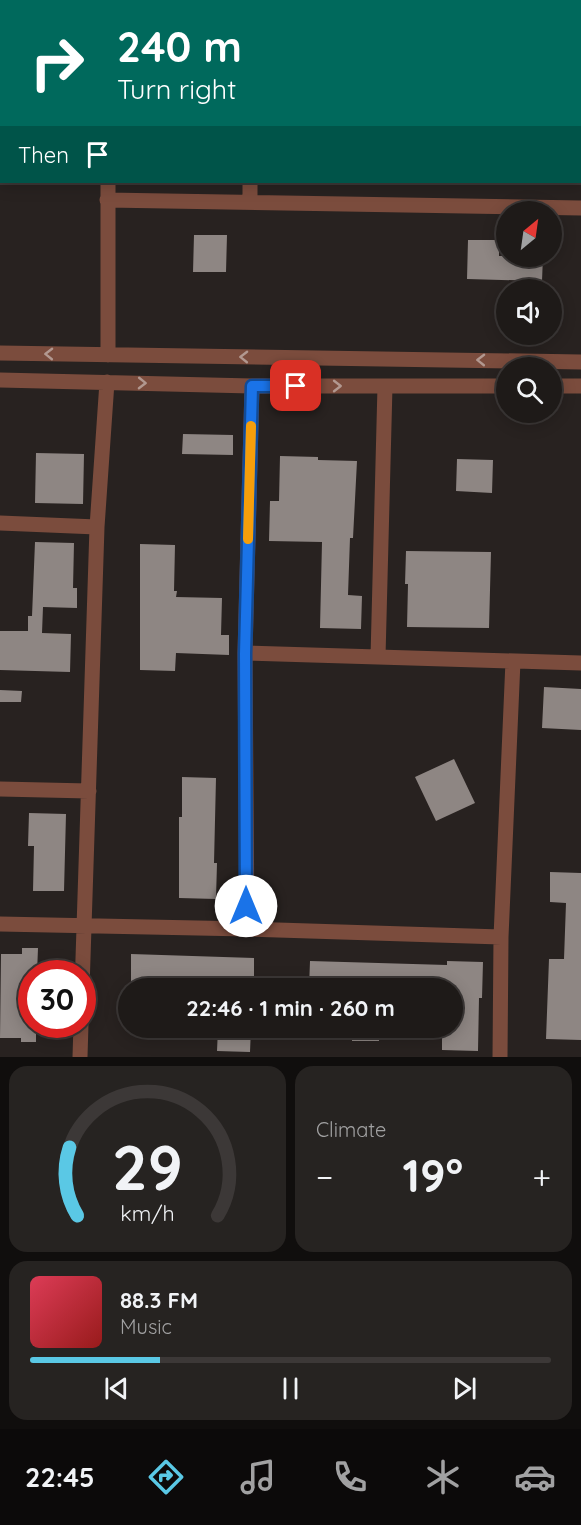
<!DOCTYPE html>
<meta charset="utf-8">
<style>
body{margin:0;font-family:Quicksand,sans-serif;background:#262321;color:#f1f3f6;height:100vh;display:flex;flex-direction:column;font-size:22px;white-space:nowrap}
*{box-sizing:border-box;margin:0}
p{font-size:20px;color:#a1a1a2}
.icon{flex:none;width:33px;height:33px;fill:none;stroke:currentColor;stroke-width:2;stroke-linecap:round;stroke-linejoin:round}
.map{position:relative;height:1057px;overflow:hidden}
.side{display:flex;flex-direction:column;gap:9px;padding:9px;background:#100e0d;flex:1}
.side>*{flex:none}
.guide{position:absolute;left:0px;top:0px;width:582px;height:183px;box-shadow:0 3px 15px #0003,0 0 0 2px #3c3837;background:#00695c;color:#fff;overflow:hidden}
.needle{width:39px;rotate:29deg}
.tools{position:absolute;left:496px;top:201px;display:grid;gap:12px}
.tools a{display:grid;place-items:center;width:66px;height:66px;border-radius:50%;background:#1e1a18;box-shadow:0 3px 15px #0003,0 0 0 2px #3c3837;font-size:30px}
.speed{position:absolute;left:18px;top:960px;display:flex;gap:12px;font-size:30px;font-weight:700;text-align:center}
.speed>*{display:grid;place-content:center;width:78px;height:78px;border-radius:50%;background:#1e1a18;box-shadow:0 3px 15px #0003,0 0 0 2px #3c3837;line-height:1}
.speed .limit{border:9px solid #d22;background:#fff;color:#111}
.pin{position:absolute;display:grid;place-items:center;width:51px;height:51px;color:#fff;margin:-26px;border-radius:12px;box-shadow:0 3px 9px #0006}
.me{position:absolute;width:66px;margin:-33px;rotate:0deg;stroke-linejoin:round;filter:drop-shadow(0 0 4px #0008)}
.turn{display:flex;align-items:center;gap:21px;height:126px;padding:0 18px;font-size:27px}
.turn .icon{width:78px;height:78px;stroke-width:2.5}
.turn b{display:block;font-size:42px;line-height:51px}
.then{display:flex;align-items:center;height:57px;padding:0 18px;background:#0003;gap:12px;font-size:22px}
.big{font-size:45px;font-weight:700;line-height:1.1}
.side .card{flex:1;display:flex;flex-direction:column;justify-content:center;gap:9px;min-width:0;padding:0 21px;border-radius:18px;background:#262321}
.side .dial{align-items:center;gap:0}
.dial svg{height:156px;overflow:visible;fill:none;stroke:#3c3837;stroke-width:7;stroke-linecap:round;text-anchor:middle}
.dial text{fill:#f1f3f6;stroke:none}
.song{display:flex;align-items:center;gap:18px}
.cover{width:72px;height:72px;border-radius:9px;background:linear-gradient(135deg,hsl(350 70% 55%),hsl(0 70% 35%))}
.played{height:6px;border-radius:3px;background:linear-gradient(90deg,#5ac8e5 25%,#3c3837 25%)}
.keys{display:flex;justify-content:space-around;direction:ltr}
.heat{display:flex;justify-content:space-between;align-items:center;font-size:33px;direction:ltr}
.side .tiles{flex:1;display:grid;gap:9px;grid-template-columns:1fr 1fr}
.card:last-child{grid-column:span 2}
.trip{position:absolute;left:118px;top:978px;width:345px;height:60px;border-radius:30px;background:#1e1a18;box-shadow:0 3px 15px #0003,0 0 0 2px #3c3837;font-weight:700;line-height:60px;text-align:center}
.tabs{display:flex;height:96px;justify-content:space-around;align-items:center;background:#0c0a0a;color:#a1a1a2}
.tabs .icon{width:42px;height:42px}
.tabs .current{color:#5ac8e5}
.tabs b{font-size:27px;color:#f1f3f6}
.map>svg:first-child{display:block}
</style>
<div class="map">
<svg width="581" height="1057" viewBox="0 0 581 1057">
<rect width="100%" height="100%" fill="#282220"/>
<path fill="#8e8683" d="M194,235h33l-1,37h-33z
M468,240h31v16h44l-1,25 -75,-2z
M183,434l50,1v20l-51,-1z
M36,453l48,1 -1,50 -48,-1z
M280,456l38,1v3l39,1 -4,77h-3l-2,57 14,1 -1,33 -41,-1 2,-86 -53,-1 1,-40h9z
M457,459l36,1 -1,33 -36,-2z
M35,542l39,1 -1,45h4v20l-34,-1 -1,26 29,1 -1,38 -70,-2v-39h28v-15h4z
M140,544l35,1 -1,46h3l-1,6 46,1 -1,37h8v20l-53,-2 -1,18 -35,-1z
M406,551l85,1 -2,76 -82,-1 1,-43h-3z
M544,687l37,2v41l-39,-2z
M0,690l22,1 -1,11h-21z
M454,759l21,44 -39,18 -21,-44z
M182,777l34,1 -2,85h3l-1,36 -37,-1v-81h3z
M29,813l37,1 -2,77h-31l1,-45h-6z
M550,872l31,1v167l-35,-1 3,-80h15l2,-56 -16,-1z
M22,948h16l-1,26h-5v50h4v18h-15v-4h-21l1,-84h21z
M131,954l123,4v30h-123z
M310,961l137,4v-4l36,1 -1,36h-3l-1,53 -36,-1v-22h11v-40h-144z
M218,1028h33l-1,24 -33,-1z
M352,1028h27v13h-27z"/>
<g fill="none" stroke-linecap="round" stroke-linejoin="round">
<path stroke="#7b4c3d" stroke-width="15" d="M109,2v-2
M254,2v-2
M580,82h1
M108,182v173
M107,200l474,8
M250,202v-20
M0,353l581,9
M0,380l252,6h255
M252,386l-7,267 2,276 254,8 -1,120
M552,386h29
M0,523l97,4
M245,653l336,10
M378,657l7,-271
M0,789l89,2
M0,924l247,5
M501,937l12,-276
M82,989l15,-462 10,-145
M80,1057l1,-33"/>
</g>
<defs><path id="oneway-chevron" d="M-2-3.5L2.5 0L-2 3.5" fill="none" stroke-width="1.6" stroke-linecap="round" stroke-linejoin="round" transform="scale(1.5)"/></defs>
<g stroke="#b29890">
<use href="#oneway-chevron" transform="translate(49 354) rotate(-179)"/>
<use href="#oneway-chevron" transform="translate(244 357) rotate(-179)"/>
<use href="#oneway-chevron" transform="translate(481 360) rotate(-179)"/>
<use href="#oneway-chevron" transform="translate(142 383) rotate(1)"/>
<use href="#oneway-chevron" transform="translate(337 386)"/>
</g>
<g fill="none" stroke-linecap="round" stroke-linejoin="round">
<defs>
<path id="route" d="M246,906l-1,-252 7,-268h44"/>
</defs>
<use href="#route" stroke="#114b97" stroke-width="15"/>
<use href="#route" stroke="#1a73e8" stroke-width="10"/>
<path stroke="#f59e0b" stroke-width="10" d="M248,539l3,-113"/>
</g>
</svg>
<div class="tools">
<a><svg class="needle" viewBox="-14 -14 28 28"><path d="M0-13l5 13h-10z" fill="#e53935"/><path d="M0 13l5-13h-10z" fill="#a1a1a2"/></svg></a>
<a><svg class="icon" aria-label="sound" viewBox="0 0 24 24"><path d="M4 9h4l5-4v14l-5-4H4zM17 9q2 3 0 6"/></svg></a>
<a><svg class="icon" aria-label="search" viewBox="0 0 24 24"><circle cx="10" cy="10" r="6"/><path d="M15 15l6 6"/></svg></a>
</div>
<div class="speed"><div class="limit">30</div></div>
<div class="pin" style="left:296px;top:386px;background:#d93025"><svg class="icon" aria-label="arrive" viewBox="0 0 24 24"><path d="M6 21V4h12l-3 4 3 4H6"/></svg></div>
<svg class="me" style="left:246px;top:906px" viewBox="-20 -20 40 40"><circle r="19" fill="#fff"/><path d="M0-13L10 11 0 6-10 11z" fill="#1a73e8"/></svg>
<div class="trip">22:46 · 1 min · 260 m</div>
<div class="guide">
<div class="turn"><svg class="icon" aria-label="right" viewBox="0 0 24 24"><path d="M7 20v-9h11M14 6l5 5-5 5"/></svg><div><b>240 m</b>Turn right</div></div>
<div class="then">Then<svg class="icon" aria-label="arrive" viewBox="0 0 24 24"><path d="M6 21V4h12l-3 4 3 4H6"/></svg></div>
</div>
</div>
<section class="side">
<div class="tiles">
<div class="card dial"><svg viewBox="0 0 100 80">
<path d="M14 69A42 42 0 1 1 86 69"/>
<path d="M14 69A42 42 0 0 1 10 34" stroke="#5ac8e5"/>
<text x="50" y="56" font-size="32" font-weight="700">29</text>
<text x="50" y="72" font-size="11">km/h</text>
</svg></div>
<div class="card"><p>Climate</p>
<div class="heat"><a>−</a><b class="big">19°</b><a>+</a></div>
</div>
<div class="card">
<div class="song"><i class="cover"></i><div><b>88.3 FM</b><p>Music</p></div></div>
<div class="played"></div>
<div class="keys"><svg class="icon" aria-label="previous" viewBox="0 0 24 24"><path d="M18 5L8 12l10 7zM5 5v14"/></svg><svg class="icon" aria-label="pause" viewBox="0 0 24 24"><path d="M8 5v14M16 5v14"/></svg><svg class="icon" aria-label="next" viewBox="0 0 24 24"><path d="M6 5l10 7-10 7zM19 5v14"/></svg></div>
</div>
</div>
</section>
<nav class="tabs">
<b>22:45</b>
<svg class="icon current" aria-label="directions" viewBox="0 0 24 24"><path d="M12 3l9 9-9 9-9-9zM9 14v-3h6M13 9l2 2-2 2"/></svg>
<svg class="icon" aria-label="music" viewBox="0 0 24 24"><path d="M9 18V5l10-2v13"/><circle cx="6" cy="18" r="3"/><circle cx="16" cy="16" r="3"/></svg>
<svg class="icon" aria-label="phone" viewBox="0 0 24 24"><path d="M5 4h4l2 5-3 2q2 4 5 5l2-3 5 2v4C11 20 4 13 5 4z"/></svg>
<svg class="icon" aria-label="climate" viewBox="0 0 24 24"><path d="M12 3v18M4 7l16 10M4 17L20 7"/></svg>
<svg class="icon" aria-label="car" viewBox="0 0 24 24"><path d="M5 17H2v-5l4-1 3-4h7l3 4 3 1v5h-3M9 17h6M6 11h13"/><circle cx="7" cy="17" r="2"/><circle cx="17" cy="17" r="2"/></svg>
</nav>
